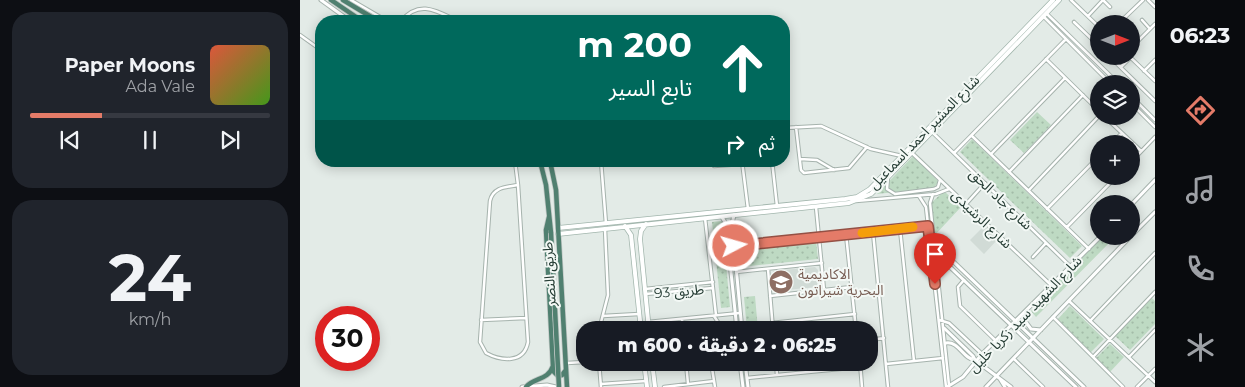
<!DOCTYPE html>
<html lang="ar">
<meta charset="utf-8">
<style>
body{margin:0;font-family:Montserrat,"Noto Sans Arabic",sans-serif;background:#20242c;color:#f1f3f6;direction:rtl;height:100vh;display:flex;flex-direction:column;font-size:19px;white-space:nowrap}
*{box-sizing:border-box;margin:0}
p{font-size:16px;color:#9ea1a6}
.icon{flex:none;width:28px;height:28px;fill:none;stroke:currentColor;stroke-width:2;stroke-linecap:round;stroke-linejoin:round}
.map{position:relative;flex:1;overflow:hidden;direction:ltr}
.drawer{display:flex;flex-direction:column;gap:12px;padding:12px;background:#0d0f14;width:300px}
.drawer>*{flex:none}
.guide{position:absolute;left:15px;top:15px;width:475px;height:152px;border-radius:20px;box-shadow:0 2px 12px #0003;direction:rtl;background:#00695c;color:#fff;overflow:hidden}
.needle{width:32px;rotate:90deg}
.fabs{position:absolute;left:790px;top:15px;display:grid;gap:10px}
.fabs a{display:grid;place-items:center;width:50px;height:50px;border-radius:50%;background:#171b24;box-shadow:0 2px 12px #0003;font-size:25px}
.speed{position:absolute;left:15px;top:306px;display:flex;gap:10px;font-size:25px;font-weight:700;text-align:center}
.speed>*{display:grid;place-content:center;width:65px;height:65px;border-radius:50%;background:#171b24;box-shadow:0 2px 12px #0003;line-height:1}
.speed .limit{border:8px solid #d22;background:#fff;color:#111}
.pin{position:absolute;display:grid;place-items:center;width:42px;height:42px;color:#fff;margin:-51px -21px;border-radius:50% 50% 50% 0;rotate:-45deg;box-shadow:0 0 5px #0007}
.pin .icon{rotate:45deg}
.me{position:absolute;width:55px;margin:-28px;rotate:84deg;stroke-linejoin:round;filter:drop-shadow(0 0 4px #0008)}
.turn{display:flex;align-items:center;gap:18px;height:105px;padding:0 15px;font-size:22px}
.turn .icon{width:65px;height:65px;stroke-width:2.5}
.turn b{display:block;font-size:35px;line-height:42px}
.then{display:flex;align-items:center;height:48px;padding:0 15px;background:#0003;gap:10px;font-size:19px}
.drawer .tile{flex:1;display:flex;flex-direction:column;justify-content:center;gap:8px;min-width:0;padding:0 18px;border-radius:20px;background:#20242c}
.drawer .dial{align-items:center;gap:0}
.dial b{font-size:65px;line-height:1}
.song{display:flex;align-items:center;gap:15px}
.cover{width:60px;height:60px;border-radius:8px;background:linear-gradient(135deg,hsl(10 70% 55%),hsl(100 70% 35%))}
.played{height:5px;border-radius:2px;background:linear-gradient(90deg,#e47b68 30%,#363941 30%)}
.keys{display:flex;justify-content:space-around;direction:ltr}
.trip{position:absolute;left:276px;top:321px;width:302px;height:50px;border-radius:20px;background:#171b24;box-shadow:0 2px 12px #0003;font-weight:800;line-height:50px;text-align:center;direction:rtl}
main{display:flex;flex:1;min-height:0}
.tab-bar{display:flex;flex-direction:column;width:90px;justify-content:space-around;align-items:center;background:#090b0e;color:#9ea1a6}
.tab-bar .icon{width:35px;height:35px}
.tab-bar .on{color:#e47b68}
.tab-bar b{font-size:22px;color:#f1f3f6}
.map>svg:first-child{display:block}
</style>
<main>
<nav class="tab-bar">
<b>06:23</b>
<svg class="icon on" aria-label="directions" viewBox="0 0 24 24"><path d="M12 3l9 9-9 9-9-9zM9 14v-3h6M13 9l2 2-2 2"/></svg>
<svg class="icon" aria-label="music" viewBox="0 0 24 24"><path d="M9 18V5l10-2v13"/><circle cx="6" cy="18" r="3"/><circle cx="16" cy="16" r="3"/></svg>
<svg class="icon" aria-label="phone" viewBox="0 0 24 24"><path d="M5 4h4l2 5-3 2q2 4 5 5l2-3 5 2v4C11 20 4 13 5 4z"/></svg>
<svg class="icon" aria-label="climate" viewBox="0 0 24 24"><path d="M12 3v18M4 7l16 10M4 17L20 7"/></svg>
</nav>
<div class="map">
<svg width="855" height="387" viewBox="0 0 855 387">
<defs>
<pattern id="grass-dots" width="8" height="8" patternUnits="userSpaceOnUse" patternTransform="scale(1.25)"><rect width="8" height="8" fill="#bedac3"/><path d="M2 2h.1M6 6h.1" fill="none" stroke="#a3bca8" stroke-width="1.8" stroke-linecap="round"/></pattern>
</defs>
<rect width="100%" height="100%" fill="#e3ebe7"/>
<path fill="#d1dbd6" d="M684,226l14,13 -14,15 -14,-14z
M515,267l3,3 -1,17 -42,4 -3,-2 1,-18z"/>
<path fill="url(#grass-dots)" d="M737,112l14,13 -27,28 -14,-13z
M672,139l110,107 -12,12 -110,-106z
M613,156l26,26 -6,6 -56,6z
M644,191l17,16 -27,29 -3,-33z
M422,221l8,86 -9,1 -9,-86z
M803,236l12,1 -79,80 -5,-6z
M516,240l2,19 -78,8 -2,-19z
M455,296l3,34h-11l-3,-33z
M852,298l3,3v23l-25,26 -15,-14z
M770,306l34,33 -14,14 -34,-32z
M810,344l14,13 -14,15 -14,-14z"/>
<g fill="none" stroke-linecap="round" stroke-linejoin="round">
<defs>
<path id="minor" d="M51,0l36,21
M771,0l28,27
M803,0l7,7
M848,0l7,7
M746,13l73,71
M743,16l68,68
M788,16l15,-16
M842,20l8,9
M101,21c18,-21 34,-11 57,0
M774,22l25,24
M818,24l25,-24
M0,35l21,15
M831,48l24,-24
M809,56l46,45
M829,56l26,25
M746,59l53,52
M821,67l10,-10
M844,71l11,-11
M831,96l24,24
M831,103l24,24
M804,116l37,35
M496,127l5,43 3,3 45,-5 18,-21
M484,128l37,-2 50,23 31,7
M631,131l139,135
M672,136l117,113
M811,144l11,-11
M612,153l139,132
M654,153l112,-114
M691,154l74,-76
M500,159l17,1 17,10
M215,161l3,24
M301,161l5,63
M442,161l6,48
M472,161l5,45
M831,162l24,-25
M414,166l28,-2
M709,172l74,-77
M588,177l-1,12 8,5 39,-5 4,-2 2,-7
M218,185l10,157c-4,22 -27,19 -42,11l-6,-11 10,-141c3,-14 16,-14 28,-16z
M729,190l70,-74
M633,194l-3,9 19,182
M619,196l7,11 20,180
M556,201l80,-7 13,-5
M666,204l19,-21
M516,207l8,83
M747,209l52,-53
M405,218l11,97
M767,227l50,-51
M600,229l14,132
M573,232l15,155
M546,234l10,96
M434,246l194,-20
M733,257l13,-14
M468,269l5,61
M436,272l86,-9
M664,280l-6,7 2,19 36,35
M345,289l68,-7
M345,294l68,-6
M470,296l82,-9
M769,301l86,81
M303,316l36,-2
M414,316l9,14
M753,317l70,70
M382,319l1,11
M181,320l45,-2
M639,320l10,3 33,31
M790,321l65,-68
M348,322l92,-9
M472,323l83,-9
M299,330l9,-35 -3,-66
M570,340l14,-2
M793,357l62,-65
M829,357l26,-27
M714,359l29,28
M299,362l2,25
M386,362l2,22
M411,362l4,25
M476,362l1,13
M560,362l2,25
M267,363l18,-1
M586,364l57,-6
M447,378l113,-11
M301,384l45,-3
M364,387l50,-6
M837,387l18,-18"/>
<path id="tertiary" d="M21,0l29,21
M831,205l24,-25
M434,215l-2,9 10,106
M422,217l4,7 11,106
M831,236l24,-24
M635,244l149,143
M632,266l11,-1 8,3 125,119
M725,314v7l6,8 10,1
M644,328l29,28 2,4
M646,343c13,-2 17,16 29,17l36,27
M440,362l3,25
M445,362l3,25
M700,379l5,8
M222,387l25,-2 9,2
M647,387l16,-10 19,-23 119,-118
M686,387l145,-151"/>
<path id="secondary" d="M346,224l-5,7 -1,8 9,91
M325,226l6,9 10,95
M258,228l287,-29 12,-2 13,-8 183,-189
M258,234l291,-31 22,-9 18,-18 170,-176
M344,362l3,25
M352,362l3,25"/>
<path id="trunk" d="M31,0l31,21
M43,0l35,21
M240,161l6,24 5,48
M250,161l6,29 11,197
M254,366v6l4,4 4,-1 4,-5
M226,387c8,-10 22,-6 27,-21l-7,-136 3,-13"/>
</defs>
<use href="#minor" stroke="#a6b3ad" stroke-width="4.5"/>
<use href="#tertiary" stroke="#a6b3ad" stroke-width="5"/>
<use href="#secondary" stroke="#a2b6ad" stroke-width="5.5"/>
<use href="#trunk" stroke="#c2c8c6" stroke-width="6"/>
<use href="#minor" stroke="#fff" stroke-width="2.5"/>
<use href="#tertiary" stroke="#fff" stroke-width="3"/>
<use href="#secondary" stroke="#fff" stroke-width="4"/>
<use href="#trunk" stroke="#508070" stroke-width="4.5"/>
<defs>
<path id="trunk-bridge" d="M251,233l8,154"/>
</defs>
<use href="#trunk-bridge" stroke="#c2c8c6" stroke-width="6" stroke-linecap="butt"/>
<use href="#trunk-bridge" stroke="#508070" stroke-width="4.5"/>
</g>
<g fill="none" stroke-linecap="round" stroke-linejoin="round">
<defs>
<path id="route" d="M434,246l194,-20 7,58"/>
</defs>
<use href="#route" stroke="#945044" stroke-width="12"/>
<use href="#route" stroke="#e47b68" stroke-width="9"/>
<path stroke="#f59e0b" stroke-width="9" d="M562,233l51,-6"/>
</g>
<defs>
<symbol id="university-disc" viewBox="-11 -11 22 22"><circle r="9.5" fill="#8d6e63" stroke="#f3f8f5"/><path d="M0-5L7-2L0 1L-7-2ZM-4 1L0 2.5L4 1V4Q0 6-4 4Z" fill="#fff"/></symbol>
</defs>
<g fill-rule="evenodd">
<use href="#university-disc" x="467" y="268" width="28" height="28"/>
</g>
<g text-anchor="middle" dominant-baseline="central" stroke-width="4" stroke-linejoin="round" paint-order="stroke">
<g font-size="14" fill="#243b33" stroke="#f3f8f5">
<text transform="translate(624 132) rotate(-46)">شارع المشير احمد اسماعيل</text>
<text transform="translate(701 199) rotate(44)">شارع جاد الحق</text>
<text transform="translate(682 219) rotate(44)">شارع الرشيدى</text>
<text transform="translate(249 274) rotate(-93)">طريق النصر</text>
<text transform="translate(379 291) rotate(-5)">طريق 93</text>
<text transform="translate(725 314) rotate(-46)">شارع الشهيد سيد زكريا خليل</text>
</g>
<g font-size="14" fill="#785e54" stroke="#f3f8f5" text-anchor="start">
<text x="498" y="274">الاكاديمية<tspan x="498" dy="16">البحرية شيراتون</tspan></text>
</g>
</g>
</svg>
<div class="fabs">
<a><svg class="needle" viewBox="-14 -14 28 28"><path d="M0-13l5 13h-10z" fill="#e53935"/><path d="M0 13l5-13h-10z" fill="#9ea1a6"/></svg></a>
<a><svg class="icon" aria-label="layers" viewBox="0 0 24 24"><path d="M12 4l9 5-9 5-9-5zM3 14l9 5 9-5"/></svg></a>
<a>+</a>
<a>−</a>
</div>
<div class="speed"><div class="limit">30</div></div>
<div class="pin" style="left:635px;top:284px;background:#d93025"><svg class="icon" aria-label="arrive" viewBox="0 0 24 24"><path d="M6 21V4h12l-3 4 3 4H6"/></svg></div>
<svg class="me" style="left:434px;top:246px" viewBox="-20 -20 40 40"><circle r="17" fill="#e47b68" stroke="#fff" stroke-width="3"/><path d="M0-11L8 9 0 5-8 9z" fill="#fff"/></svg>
<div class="trip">06:25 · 2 دقيقة · 600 m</div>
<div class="guide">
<div class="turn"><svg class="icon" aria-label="ahead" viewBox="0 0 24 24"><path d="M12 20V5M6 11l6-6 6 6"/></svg><div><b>200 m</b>تابع السير</div></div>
<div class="then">ثم<svg class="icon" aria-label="right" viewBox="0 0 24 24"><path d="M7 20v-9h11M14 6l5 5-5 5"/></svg></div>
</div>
</div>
<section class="drawer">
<div class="tile">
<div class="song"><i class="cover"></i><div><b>Paper Moons</b><p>Ada Vale</p></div></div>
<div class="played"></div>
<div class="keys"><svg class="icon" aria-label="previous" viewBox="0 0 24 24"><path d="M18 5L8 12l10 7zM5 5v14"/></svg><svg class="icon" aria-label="pause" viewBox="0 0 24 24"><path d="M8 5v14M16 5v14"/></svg><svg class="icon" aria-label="next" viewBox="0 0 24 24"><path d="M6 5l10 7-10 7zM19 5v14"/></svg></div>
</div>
<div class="tile dial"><b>24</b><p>km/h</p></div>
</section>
</main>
